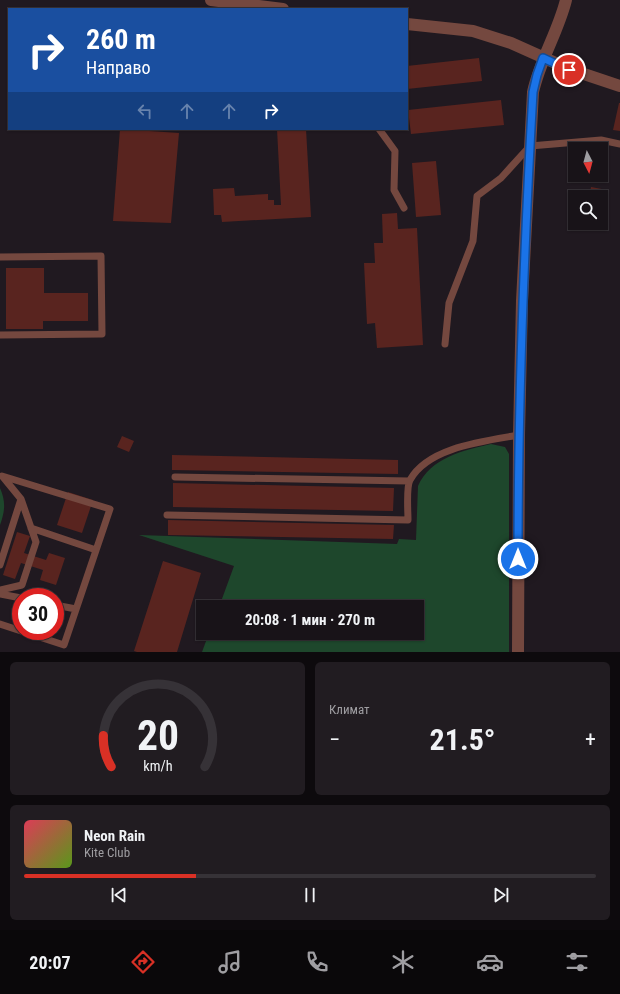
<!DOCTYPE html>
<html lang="ru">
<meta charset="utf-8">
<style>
body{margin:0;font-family:"Roboto Condensed",sans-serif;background:#211c21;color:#f1f3f6;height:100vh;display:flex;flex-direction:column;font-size:15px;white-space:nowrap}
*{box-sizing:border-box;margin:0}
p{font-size:13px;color:#9f9ea2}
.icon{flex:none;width:22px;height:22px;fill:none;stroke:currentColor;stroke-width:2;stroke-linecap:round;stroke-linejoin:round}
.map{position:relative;height:652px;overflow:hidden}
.drawer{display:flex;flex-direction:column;gap:10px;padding:10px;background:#0d0a0d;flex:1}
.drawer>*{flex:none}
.hud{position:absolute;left:8px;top:8px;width:400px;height:122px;border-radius:0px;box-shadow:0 1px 3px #0004,0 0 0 1px #363237;background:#1a4fa0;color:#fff;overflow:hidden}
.needle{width:26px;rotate:174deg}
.controls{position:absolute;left:568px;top:142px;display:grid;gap:8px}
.controls a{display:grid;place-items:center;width:40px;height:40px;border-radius:0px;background:#181318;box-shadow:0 1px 3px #0004,0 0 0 1px #363237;font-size:20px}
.speed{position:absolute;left:12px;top:588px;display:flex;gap:8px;font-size:20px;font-weight:700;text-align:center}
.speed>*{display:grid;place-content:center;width:52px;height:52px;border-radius:50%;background:#181318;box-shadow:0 1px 3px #0004,0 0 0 1px #363237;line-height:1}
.speed .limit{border:6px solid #d22;background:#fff;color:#111}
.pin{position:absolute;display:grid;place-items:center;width:34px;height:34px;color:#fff;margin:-17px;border:2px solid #fff;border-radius:50%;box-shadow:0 1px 4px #0007}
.me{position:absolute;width:44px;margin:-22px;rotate:0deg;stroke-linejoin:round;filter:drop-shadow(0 0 3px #0008)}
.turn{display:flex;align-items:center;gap:14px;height:84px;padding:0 12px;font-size:18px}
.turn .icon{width:52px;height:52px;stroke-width:2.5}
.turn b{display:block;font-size:28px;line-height:34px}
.lanes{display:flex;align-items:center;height:38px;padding:0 12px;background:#0003;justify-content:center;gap:20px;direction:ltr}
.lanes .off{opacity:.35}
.big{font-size:30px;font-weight:700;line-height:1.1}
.drawer .tile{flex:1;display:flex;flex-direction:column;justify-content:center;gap:6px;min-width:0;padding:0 14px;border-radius:6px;background:#211c21}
.drawer .dial{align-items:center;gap:0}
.dial svg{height:104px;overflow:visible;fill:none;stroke:#363237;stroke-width:7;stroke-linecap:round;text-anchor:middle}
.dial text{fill:#f1f3f6;stroke:none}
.song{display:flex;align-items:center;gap:12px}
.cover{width:48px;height:48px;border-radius:6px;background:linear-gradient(135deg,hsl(350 70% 55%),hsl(90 70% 35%))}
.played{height:4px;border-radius:2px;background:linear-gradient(90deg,#d93025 30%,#363237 30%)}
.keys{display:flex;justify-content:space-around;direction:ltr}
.heat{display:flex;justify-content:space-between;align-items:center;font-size:22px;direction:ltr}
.drawer .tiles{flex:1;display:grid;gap:10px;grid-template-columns:1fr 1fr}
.tile:last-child{grid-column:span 2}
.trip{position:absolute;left:196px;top:600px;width:228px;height:40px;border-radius:0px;background:#181318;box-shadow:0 1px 3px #0004,0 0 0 1px #363237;font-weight:700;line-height:40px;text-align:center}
.tabs{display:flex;height:64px;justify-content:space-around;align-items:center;background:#0a080a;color:#9f9ea2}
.tabs .icon{width:28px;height:28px}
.tabs .current{color:#d93025}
.tabs b{font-size:18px;color:#f1f3f6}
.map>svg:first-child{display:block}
</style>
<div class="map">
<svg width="620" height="652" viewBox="0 0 620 652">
<rect width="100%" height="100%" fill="#201920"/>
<path fill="#1e472c" d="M491,444l14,3 4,7v198h-307l7,-19h208v-26h-198l15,-41 -95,-31 258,9 2,-5 17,1 2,-54c12,-28 46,-36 73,-42z
M0,488c6,14 5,23 0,37z"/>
<path fill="#59241f" d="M479,58l3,23 -75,8v-23z
M501,100l3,25 -93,9 -3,-24z
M619,103h1v28l-7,-1z
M120,129l59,4 -8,90 -58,-2z
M277,129h29l5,88 -89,5 -1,-7h-7l-1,-26 21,-1 1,8 33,-2v6h6v5h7z
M436,161l5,54 -25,2 -4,-54z
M591,187l16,3 -3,15 -3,-1v-7h-12z
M397,213l1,16 19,-1 6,117 -46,3 -2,-25 -8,1 -3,-61h11l-1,-20h9l-1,-29z
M6,268h38v25h44v28h-45v8h-37z
M122,436l12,5 -5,11 -12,-5z
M172,455l226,5v14l-226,-4z
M173,483l221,5 -1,23 -220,-4z
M68,492l25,8 -11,33 -25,-8z
M168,520l226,5 -1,14 -225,-4z
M17,532l13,4 -6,17 22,7 3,-7 16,5 -9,27 -16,-5 3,-10 -22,-7 -6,16 -12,-4z
M163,561l38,12 -24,79h-40l-3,-1z"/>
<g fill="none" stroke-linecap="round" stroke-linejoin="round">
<path stroke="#74483f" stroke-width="7" d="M379,129l16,22 -1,39 10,18
M0,257l101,-1 1,78 -102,1
M445,344l4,-41 24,-62 4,-45 24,-18 29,-32 71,-6 19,4
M175,477l234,4
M167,515l241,5c0,-9 -2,-33 2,-40 18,-33 75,-39 109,-45
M31,528l65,22
M0,565l21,-66 -18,-22
M0,590l22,-5 14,-43 -15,-43
M0,594l21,4
M55,605l21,4
M0,624l64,21 46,-136 -108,-33"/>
<path stroke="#74483f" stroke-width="12" d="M211,0l72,9
M407,24l66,7 38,12 58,26 51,17
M518,652l1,-217 3,-134 11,-209c7,-32 25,-60 33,-92"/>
</g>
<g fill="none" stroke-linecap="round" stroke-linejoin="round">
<defs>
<path id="route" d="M518,559c0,-156 6,-311 15,-467l4,-17 6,-17 26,12"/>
</defs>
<use href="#route" stroke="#114b97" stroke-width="10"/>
<use href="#route" stroke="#1a73e8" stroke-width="7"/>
</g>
</svg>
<div class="controls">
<a><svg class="needle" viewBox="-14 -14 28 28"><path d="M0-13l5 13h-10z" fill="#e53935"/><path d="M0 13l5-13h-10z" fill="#9f9ea2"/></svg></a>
<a><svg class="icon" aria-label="search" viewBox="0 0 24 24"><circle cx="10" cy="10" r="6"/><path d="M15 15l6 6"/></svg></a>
</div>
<div class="speed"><div class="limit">30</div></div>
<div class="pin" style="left:569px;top:70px;background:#d93025"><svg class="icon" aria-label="arrive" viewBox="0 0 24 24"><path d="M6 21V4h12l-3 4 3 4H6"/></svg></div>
<svg class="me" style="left:518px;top:559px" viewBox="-20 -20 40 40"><circle r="17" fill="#1a73e8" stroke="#fff" stroke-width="3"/><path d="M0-11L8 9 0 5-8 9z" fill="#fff"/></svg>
<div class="trip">20:08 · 1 мин · 270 m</div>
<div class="hud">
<div class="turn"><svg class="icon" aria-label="right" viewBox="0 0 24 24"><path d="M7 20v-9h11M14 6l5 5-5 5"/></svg><div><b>260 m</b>Направо</div></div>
<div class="lanes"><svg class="icon off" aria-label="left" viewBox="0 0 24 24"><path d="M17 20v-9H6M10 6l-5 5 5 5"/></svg><svg class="icon off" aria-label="ahead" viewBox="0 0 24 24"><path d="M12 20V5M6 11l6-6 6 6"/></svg><svg class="icon off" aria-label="ahead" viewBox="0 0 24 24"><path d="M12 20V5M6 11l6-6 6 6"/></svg><svg class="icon" aria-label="right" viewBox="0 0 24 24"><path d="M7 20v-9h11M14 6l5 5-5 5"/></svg></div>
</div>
</div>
<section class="drawer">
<div class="tiles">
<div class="tile dial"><svg viewBox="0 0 100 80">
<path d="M14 69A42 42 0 1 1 86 69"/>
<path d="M14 69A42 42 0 0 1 8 45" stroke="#d93025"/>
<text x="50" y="56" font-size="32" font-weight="700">20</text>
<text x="50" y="72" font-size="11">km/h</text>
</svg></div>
<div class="tile"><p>Климат</p>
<div class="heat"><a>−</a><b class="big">21.5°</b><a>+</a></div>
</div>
<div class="tile">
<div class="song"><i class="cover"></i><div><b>Neon Rain</b><p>Kite Club</p></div></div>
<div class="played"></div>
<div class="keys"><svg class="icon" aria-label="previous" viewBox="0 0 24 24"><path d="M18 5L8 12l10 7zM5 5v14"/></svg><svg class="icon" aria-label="pause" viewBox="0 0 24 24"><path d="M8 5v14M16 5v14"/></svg><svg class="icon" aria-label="next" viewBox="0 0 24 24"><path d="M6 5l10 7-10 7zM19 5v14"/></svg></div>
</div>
</div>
</section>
<nav class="tabs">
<b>20:07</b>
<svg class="icon current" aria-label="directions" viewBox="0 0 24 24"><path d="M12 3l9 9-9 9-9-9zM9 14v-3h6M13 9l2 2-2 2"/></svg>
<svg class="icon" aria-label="music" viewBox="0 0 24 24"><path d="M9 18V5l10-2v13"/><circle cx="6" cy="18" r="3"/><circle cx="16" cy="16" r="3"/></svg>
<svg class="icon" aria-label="phone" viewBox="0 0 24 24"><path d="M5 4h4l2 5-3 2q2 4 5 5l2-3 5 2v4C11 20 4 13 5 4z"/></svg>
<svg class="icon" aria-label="climate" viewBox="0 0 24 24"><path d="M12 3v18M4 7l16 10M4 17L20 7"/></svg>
<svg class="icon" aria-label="car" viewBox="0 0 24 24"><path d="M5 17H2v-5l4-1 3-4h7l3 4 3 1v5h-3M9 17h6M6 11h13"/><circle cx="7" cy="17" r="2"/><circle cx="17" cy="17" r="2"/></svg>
<svg class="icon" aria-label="filters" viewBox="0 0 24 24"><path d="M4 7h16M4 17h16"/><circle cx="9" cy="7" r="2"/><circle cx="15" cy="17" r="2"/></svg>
</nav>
